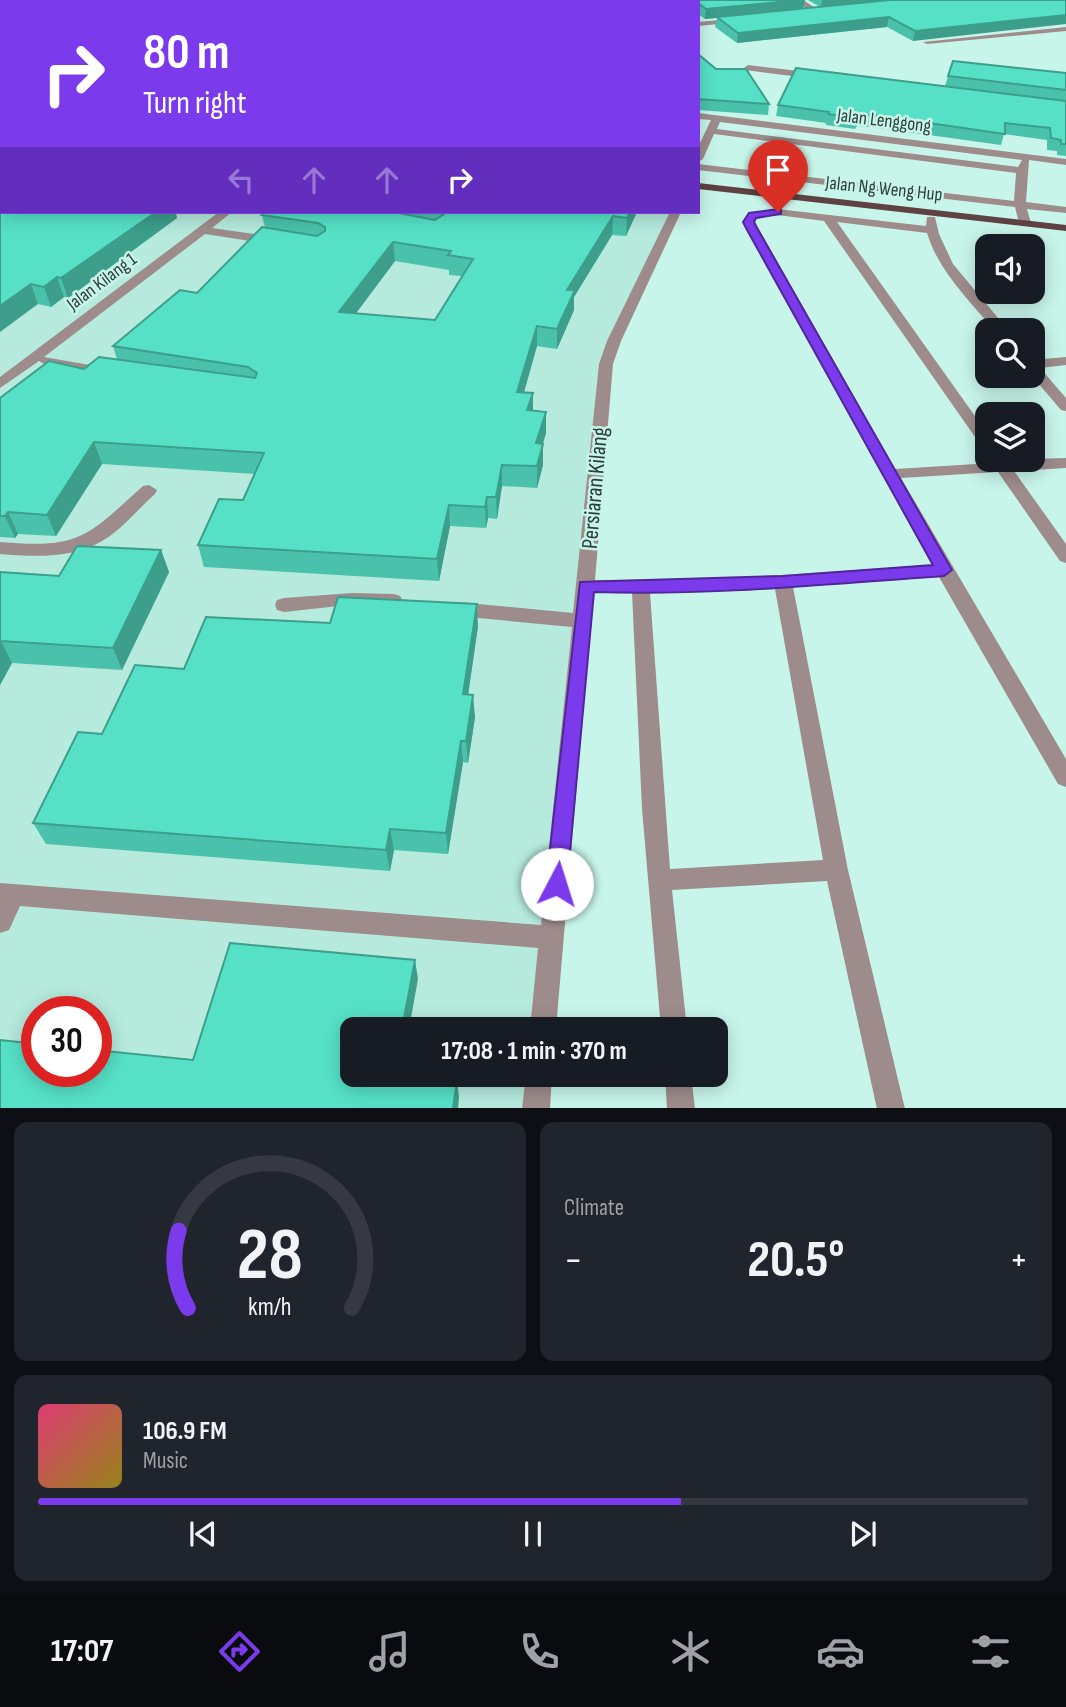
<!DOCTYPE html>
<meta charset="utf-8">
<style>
body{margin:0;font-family:"Sofia Sans Condensed",sans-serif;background:#20242c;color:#f1f3f6;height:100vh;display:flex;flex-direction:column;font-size:26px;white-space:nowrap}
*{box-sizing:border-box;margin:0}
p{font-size:23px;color:#9ea1a6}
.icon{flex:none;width:38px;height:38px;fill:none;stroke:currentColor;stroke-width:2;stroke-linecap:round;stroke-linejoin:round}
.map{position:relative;height:1108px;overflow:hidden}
.details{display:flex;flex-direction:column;gap:14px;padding:14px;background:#0d0f14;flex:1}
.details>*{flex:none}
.hud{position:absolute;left:0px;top:0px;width:700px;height:214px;box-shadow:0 4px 18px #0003;background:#7c3aed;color:#fff;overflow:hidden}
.buttons{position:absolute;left:975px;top:234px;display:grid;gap:14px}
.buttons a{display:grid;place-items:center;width:70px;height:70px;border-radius:14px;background:#171b24;box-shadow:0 4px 18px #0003;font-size:35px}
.speed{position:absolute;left:21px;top:996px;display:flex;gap:14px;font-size:35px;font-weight:700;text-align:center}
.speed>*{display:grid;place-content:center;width:91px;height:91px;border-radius:50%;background:#171b24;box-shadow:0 4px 18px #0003;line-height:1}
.speed .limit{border:10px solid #d22;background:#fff;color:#111}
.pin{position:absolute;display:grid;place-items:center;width:60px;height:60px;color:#fff;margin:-72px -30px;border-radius:50% 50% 50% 0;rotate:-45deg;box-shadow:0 0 7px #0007}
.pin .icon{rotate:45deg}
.me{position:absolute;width:77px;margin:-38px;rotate:5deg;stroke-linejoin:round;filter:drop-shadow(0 0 5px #0008)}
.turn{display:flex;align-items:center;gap:24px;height:147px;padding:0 28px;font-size:32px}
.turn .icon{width:91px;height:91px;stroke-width:2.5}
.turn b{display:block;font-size:49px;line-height:60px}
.lanes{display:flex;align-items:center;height:66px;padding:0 28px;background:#0003;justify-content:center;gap:35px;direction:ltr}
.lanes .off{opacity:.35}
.big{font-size:52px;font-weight:700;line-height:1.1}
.details .tile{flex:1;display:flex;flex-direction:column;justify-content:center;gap:10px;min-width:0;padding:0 24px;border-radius:14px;background:#20242c}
.details .dial{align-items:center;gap:0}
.dial svg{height:182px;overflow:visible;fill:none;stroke:#363941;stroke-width:7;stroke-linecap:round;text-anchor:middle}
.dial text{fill:#f1f3f6;stroke:none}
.song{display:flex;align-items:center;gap:21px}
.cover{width:84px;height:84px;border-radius:10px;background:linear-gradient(135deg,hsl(340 70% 55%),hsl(50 70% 35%))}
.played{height:7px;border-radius:4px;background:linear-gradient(90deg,#7c3aed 65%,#363941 65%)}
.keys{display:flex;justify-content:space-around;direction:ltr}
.heat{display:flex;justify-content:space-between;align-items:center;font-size:38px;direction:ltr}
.details .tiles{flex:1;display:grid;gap:14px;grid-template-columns:1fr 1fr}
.tile:last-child{grid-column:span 2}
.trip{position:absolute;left:340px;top:1017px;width:388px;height:70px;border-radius:14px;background:#171b24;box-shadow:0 4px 18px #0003;font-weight:700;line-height:70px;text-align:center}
.tab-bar{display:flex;height:112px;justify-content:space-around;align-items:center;background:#090b0e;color:#9ea1a6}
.tab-bar .icon{width:49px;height:49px}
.tab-bar .current{color:#7c3aed}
.tab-bar b{font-size:32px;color:#f1f3f6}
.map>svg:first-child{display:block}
</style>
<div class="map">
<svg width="1066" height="1109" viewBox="0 0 1066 1109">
<rect width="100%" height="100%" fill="#c8f5ea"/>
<path fill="#b5eadd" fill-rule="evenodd" d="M0,120l2,92h671l-72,151 -63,666h-186v45l182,1 -4,33h-530zM37,1012h59v59h-59z"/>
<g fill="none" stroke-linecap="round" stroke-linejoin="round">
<path stroke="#40a995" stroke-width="3.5" d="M210,2l6,-2"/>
<path fill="#9e8c8c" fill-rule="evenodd" d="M794,0h9l20,13 -7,2z
M743,18l-3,4 -42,4v-4z
M0,19h2v5h-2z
M1066,27v4l-139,13 -4,-2z
M748,65l68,8 4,3 -4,3 -71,-9 -1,-2z
M2,74v6l-2,1v-6z
M698,113l368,46v6l-37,-5 -3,42 40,5v6l-39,-4 4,14 -6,3 -6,-3 -4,-16 -317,-37v-6l316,37 2,-28 -302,-39 -11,25 -5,3v-15l13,-27 -13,-1zM720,122l302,38 -4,7 -301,-38z
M777,209l149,17 1,-9h8l4,17 14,30 56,67h-14c-26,-31 -56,-59 -68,-98l-90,-11 150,211v16l-5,-2 -158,-226 -47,-6 -21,4 -1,3 140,247 97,-6 -2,-3 76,-2v10l-52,3 52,73v19l-6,-2 -62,-89 -97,6 165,281v28l-8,-3 -119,-207 -146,10 55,283 57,239h-28l-50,-228 -155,9 15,139h-26l-19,-220 -10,-216h-39l-37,436h-26l8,-81 -518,-42 -11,24 -9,3v-50l541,42 31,-298 -115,-11 -7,-2 -2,-5 2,-5 7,-2 116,11 26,-249 8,-23 63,-129h11l-60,129 -8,23 -18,216 126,-1 211,-14 -189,-343 5,-8zM775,589l48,271 -153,9 -20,-276z
M219,212h13l-20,16 63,9 6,4 -6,4 -70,-11 -161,123 69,12v6l-67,-10 -7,-4 -39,27v-11z
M1066,357v8l-26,3 26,30v13l-5,-1 -29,-34v-16z
M149,485l8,5 -2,4c-16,14 -30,32 -48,44 -31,21 -72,19 -107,16v-12c81,7 86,-5 143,-56z
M352,593l42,1 6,2 3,5 -3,5 -6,2 -55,-2 -55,6 -7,-2 -2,-5 2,-5 7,-2z
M526,1074h26l-2,35h-28z
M665,1074h26l4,35h-28z"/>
<path fill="#5e4142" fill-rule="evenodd" d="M7,0h12l-2,2z
M0,112h2v6h-2z
M698,183l368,42v6l-368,-42z"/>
</g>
<path fill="#4ac2ab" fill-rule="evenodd" d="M680,0h125l-2,8 17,-1 -12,-7h258l-153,41 -26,-14 -150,16 -22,-16 2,-9 -12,1 -7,-5v-12h-15z
M698,54l18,15 53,35 -1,11 -70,-5z
M1066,73v83l-9,-1v-4l-10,-1v-10l-43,-6 -3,11 -130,-18 -14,-1 -2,3 -29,-4v-2l-50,-7 2,-11 167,-19 3,-10z
M2,79v22h-1l-1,-3v-17z
M2,212l175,6 -109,80 -4,-1 -13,10 -13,-3z
M266,212h371l-11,24 -14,-1 -38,62v13l-17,39 -20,-3 -13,46 9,18 13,2v21l-3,11v21l-6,23 -35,-2 -5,33 -9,-1 -2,10 -36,-2 -11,55 -235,-14 -6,-22 45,-45 12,-26 -153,-10 -46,72 -38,-2 -3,4 -15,-1v-139l84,-29 33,-10 -4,-13 84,-53 68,-65 -3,-13zM395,261l54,9v5l13,1 -27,44 -79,-7z
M161,550l8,22 -47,98 -110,-7 -12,22v-113l59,4z
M330,623l148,3 -10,69 7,22 -7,46 -5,-1 -15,92 -54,-4 -4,21 -344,-27 -13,-21 69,-89 82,-65z"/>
<path fill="#3c9e8b" d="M805,0l-2,9 -98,10 1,-10z
M822,0h99l-100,7z
M1066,15v9l-153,17 2,-10z
M889,17l-2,10 -150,16 1,-10z
M2,192v20l-2,3v-22z
M156,212h20l1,6 -109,80 -7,-20z
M630,212h7l-11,24 1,-18z
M613,216l-1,19 -38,62v13l-17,39v-20l10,-39z
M393,242l2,19 -53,71 -3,-20z
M57,277l7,20 -13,10 -7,-20z
M31,284l7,20 -38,28v-26z
M537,326v20l-19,67 -1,-21z
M533,393v21l-6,-4z
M546,412v21l-10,31v-21z
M94,442l8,22 -46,72 -9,-21z
M543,444v21l-6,23v-22z
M502,465v21l-5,33 -1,-22z
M487,497l1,21 -2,10 -1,-21z
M449,505l1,21 -11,55 -2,-22z
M8,512l10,22 -3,4 -10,-22z
M161,550l8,22 -47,98 -9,-22z
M477,604l1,22 -13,90 -2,-22z
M1,641l11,22 -12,22v-42z
M473,695l2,22 -7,46 -2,-22z
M461,741l2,21 -15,92 -2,-21z
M390,829l4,21 -4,21 -4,-21z
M415,960l3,19 -9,50h-7z
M457,1079l2,18 -1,12h-5z"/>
<path fill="#56e1c7" stroke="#3c9e8b" stroke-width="2" fill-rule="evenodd" d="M224,0h28v2h-27z
M303,0h331l3,2h-334z
M694,0h106l-94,9 -8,-6v-1z
M890,0h176v15l-151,16 -26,-14 -151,16 -21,-16z
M698,54l18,15h30l23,35 -71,-5z
M953,61l113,12v17l-118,-14z
M796,68l270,33v43h-5v-4l-10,-2 -1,-10 -45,-5v11l-132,-19h-14l-1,3 -30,-4 1,-2 -51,-7z
M0,125h2v67l-2,1z
M2,204v8h154l-95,66 -4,-1 -13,10 -13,-3 -31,22v-101z
M266,212h127l42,8 9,-6 -2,-2h188l-3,6 -14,-2 -46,74h8l-18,39 -20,-3 -20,66 16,1 -6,17 19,2 -10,31 7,1 -6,22 -35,-1 -6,32h-9l-2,10 -36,-2 -12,54 -239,-14 21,-46 24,1 21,-47 -170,-11 -47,73 -39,-3 -3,4h-5v-118l49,-37 35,8 15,-12 156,21 2,-5 -9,-6 -135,-21 67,-56 17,3 65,-66 55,9 8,-5v-4l-7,-4 -56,-8zM393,242l58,9 -3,4 25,4 -38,61 -96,-8z
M77,546l84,4 -48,98 -112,-7 -1,2v-71l59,4z
M338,597l139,7 -14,90 10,1 -7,46h-5l-15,92 -56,-4 -4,21 -353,-27 45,-91 24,2 33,-69 49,4 22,-52 124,6z
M230,943l185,17 -13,69h-50v45h54l51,5 -4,30h-453v-69l37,4v27h59v-21l97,10z"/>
<path fill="#7c3aed" stroke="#51269a" stroke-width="2" d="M778,209l3,1v4l-25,4 -2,4 3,6 195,342 -8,6c-116,8 -233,20 -350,16l-27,292 -3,7 -7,3 -8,-3 -3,-7 34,-302 203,-6 150,-11 -187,-337 -3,-6 6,-9z"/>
<g text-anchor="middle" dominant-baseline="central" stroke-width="5" stroke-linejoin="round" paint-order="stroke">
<g font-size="19" fill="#2d3f3a" stroke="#c8f5ea">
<text transform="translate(884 121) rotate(7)">Jalan Lenggong</text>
<text transform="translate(884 189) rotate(6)">Jalan Ng Weng Hup</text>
<text transform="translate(102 282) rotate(-37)">Jalan Kilang 1</text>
</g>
<g font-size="23" fill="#2d3f3a" stroke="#c8f5ea">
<text transform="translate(595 488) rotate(-85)">Persiaran Kilang</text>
</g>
</g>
</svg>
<div class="buttons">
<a><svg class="icon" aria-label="sound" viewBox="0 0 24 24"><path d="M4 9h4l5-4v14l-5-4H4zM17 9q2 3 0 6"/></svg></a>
<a><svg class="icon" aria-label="search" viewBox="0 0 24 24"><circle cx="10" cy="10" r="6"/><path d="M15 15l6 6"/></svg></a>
<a><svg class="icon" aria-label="layers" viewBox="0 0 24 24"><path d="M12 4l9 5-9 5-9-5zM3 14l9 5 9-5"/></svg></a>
</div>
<div class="speed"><div class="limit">30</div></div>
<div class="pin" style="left:778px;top:212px;background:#d93025"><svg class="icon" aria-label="arrive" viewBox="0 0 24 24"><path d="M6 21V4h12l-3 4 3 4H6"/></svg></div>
<svg class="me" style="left:557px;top:884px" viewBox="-20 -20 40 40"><circle r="19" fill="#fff"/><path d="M0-13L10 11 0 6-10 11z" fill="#7c3aed"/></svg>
<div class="trip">17:08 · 1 min · 370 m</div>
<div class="hud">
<div class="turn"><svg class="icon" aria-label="right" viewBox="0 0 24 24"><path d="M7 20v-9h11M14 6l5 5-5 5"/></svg><div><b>80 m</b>Turn right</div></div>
<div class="lanes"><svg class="icon off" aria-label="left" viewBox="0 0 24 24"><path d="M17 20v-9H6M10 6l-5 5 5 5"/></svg><svg class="icon off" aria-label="ahead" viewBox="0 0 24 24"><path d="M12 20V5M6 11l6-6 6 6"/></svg><svg class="icon off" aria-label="ahead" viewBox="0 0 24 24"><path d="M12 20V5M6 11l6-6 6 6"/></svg><svg class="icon" aria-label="right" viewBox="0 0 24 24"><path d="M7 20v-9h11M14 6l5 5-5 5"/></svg></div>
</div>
</div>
<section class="details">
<div class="tiles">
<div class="tile dial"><svg viewBox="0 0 100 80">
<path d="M14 69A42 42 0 1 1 86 69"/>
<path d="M14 69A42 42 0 0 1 10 35" stroke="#7c3aed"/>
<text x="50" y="56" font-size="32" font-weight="700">28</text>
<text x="50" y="72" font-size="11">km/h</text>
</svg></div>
<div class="tile"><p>Climate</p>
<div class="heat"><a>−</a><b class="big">20.5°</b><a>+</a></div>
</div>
<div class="tile">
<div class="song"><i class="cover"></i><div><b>106.9 FM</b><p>Music</p></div></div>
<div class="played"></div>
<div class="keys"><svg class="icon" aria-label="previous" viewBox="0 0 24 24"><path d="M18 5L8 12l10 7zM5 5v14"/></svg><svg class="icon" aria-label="pause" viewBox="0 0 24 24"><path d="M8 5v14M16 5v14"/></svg><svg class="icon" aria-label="next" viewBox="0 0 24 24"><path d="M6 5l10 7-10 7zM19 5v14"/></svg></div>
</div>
</div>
</section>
<nav class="tab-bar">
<b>17:07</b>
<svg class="icon current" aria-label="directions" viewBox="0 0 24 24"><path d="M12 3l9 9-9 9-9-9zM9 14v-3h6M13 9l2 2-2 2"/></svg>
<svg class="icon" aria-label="music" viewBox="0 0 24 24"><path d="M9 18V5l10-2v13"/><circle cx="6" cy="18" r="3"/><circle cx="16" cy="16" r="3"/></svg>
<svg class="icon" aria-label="phone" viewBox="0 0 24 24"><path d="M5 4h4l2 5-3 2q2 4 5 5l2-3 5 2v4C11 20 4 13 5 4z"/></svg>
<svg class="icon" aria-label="climate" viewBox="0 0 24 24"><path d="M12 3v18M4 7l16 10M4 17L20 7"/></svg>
<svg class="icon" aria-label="car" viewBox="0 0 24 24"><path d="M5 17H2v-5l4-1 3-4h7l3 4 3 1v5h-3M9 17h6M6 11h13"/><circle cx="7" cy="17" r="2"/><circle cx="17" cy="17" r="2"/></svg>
<svg class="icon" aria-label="filters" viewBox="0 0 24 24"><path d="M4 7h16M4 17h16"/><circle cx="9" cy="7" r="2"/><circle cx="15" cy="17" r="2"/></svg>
</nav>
